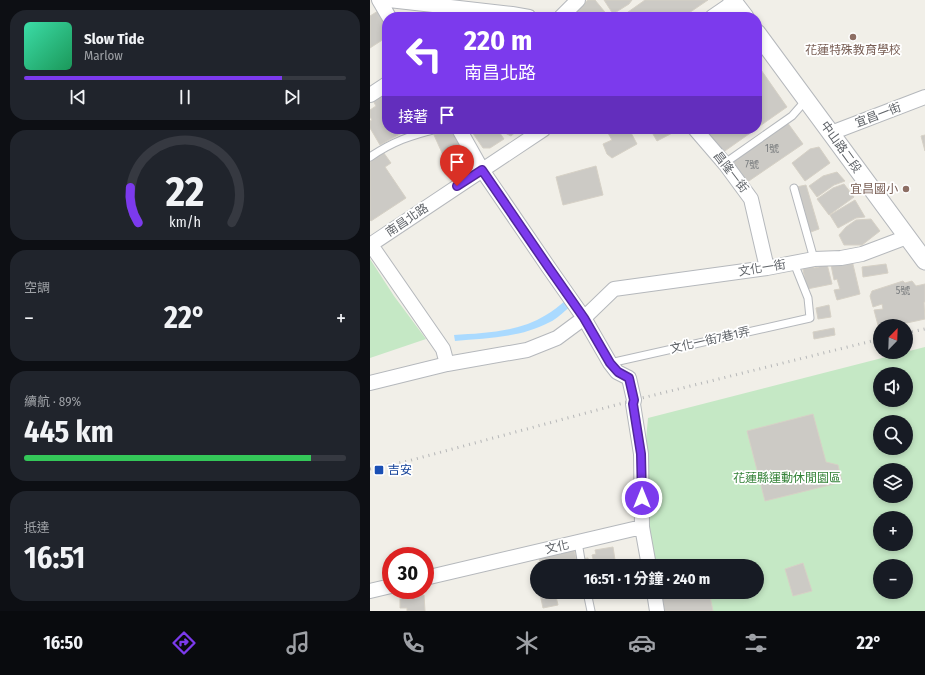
<!DOCTYPE html>
<html lang="zh-TW">
<meta charset="utf-8">
<style>
body{margin:0;font-family:"Fira Sans Condensed","Noto Sans TC",sans-serif;background:#20242c;color:#f1f3f6;height:100vh;display:flex;flex-direction:column;font-size:15px;white-space:nowrap}
*{box-sizing:border-box;margin:0}
p{font-size:13px;color:#9ea1a6}
.icon{flex:none;width:22px;height:22px;fill:none;stroke:currentColor;stroke-width:2;stroke-linecap:round;stroke-linejoin:round}
.map{position:relative;flex:1;overflow:hidden}
.details{display:flex;flex-direction:column;gap:10px;padding:10px;background:#0d0f14;width:370px}
.details>*{flex:none}
.top-card{position:absolute;left:12px;top:12px;width:380px;height:122px;border-radius:16px;box-shadow:0 2px 6px #0003;background:#7c3aed;color:#fff;overflow:hidden}
.needle{width:26px;rotate:23deg}
.tools{position:absolute;left:503px;top:319px;display:grid;gap:8px}
.tools a{display:grid;place-items:center;width:40px;height:40px;border-radius:50%;background:#171b24;box-shadow:0 2px 6px #0003;font-size:20px}
.speed{position:absolute;left:12px;top:547px;display:flex;gap:8px;font-size:20px;font-weight:700;text-align:center}
.speed>*{display:grid;place-content:center;width:52px;height:52px;border-radius:50%;background:#171b24;box-shadow:0 2px 6px #0003;line-height:1}
.speed .limit{border:6px solid #d22;background:#fff;color:#111}
.pin{position:absolute;display:grid;place-items:center;width:34px;height:34px;color:#fff;margin:-41px -17px;border-radius:50% 50% 50% 0;rotate:-45deg;box-shadow:0 0 4px #0007}
.pin .icon{rotate:45deg}
.me{position:absolute;width:44px;margin:-22px;rotate:0deg;stroke-linejoin:round;filter:drop-shadow(0 0 3px #0008)}
.turn{display:flex;align-items:center;gap:14px;height:84px;padding:0 16px;font-size:18px}
.turn .icon{width:52px;height:52px;stroke-width:2.5}
.turn b{display:block;font-size:28px;line-height:34px}
.then{display:flex;align-items:center;height:38px;padding:0 16px;background:#0003;gap:8px;font-size:15px}
.big{font-size:30px;font-weight:700;line-height:1.1}
.details .widget{flex:1;display:flex;flex-direction:column;justify-content:center;gap:6px;min-width:0;padding:0 14px;border-radius:16px;background:#20242c}
.details .dial{align-items:center;gap:0}
.dial svg{height:104px;overflow:visible;fill:none;stroke:#363941;stroke-width:7;stroke-linecap:round;text-anchor:middle}
.dial text{fill:#f1f3f6;stroke:none}
.song{display:flex;align-items:center;gap:12px}
.cover{width:48px;height:48px;border-radius:6px;background:linear-gradient(135deg,hsl(160 70% 55%),hsl(150 70% 35%))}
.played{height:4px;border-radius:2px;background:linear-gradient(90deg,#7c3aed 80%,#363941 80%)}
.keys{display:flex;justify-content:space-around;direction:ltr}
.heat{display:flex;justify-content:space-between;align-items:center;font-size:22px;direction:ltr}
.charge{height:6px;border-radius:3px;background:linear-gradient(90deg,#34c759 89%,#363941 0)}
.trip{position:absolute;left:160px;top:559px;width:234px;height:40px;border-radius:20px;background:#171b24;box-shadow:0 2px 6px #0003;font-weight:700;line-height:40px;text-align:center}
.tab-bar{display:flex;height:64px;justify-content:space-around;align-items:center;background:#090b0e;color:#9ea1a6}
.tab-bar .icon{width:28px;height:28px}
.tab-bar .on{color:#7c3aed}
.tab-bar b{font-size:18px;color:#f1f3f6}
main{display:flex;flex:1;min-height:0}
.map>svg:first-child{display:block}
</style>
<main>
<section class="details">
<div class="widget">
<div class="song"><i class="cover"></i><div><b>Slow Tide</b><p>Marlow</p></div></div>
<div class="played"></div>
<div class="keys"><svg class="icon" aria-label="previous" viewBox="0 0 24 24"><path d="M18 5L8 12l10 7zM5 5v14"/></svg><svg class="icon" aria-label="pause" viewBox="0 0 24 24"><path d="M8 5v14M16 5v14"/></svg><svg class="icon" aria-label="next" viewBox="0 0 24 24"><path d="M6 5l10 7-10 7zM19 5v14"/></svg></div>
</div>
<div class="widget dial"><svg viewBox="0 0 100 80">
<path d="M14 69A42 42 0 1 1 86 69"/>
<path d="M14 69A42 42 0 0 1 8 42" stroke="#7c3aed"/>
<text x="50" y="56" font-size="32" font-weight="700">22</text>
<text x="50" y="72" font-size="11">km/h</text>
</svg></div>
<div class="widget"><p>空調</p>
<div class="heat"><a>−</a><b class="big">22°</b><a>+</a></div>
</div>
<div class="widget"><p>續航 · 89%</p><b class="big">445 km</b><div class="charge"></div></div>
<div class="widget"><p>抵達</p><b class="big">16:51</b></div>
</section>
<div class="map">
<svg width="555" height="611" viewBox="0 0 555 611">
<rect width="100%" height="100%" fill="#f1efe8"/>
<path fill="#c5e8c5" fill-rule="evenodd" d="M0,259l24,37 32,43 -56,19z
M555,347v264h-270l-5,-19h107v-26h-113l-7,-27 11,-121zM510,374h26v26h-26zM510,422h26v26h-26zM510,470h26v26h-26zM510,518h26v26h-26zM510,566h26v26h-26z"/>
<path fill="#aadaff" d="M196,300l4,7c-7,5 -13,12 -20,15 -30,16 -63,16 -95,19l-1,-6c31,-2 65,-3 92,-20 7,-4 14,-10 20,-15z"/>
<path fill="#cccac5" stroke="#d6d1c6" d="M218,0h7l14,17h-41z
M234,0h28l-3,4 -16,10z
M275,0h63l-25,17h-62z
M8,11l9,9v17l-17,11v-32z
M389,67l28,40 -30,21v-60z
M17,90v39h22l-29,16 -10,-17v-7l2,-1 -2,-3v-7l6,-4 -4,-7z
M417,122l16,22 -60,41 -15,-22z
M77,129l9,1 12,22 -1,10 -14,8 -6,-6 -13,-29z
M100,129h27l7,10 -14,9h-7z
M131,129h18l-8,7 -8,-4z
M259,129l8,15 -25,14 -5,-4 -4,-10 9,-4 -4,-7 7,-3z
M280,129h30l-23,12z
M337,129h49l-34,24 -17,-22z
M555,135v16l-4,-15z
M449,147l11,16 -25,18 -13,-18 18,-14z
M11,149l10,14 -6,4 21,31 -35,23 -1,-1v-67z
M226,166l7,29 -40,10 -7,-28z
M467,172l8,9 -11,4 -17,12 -8,-11 14,-10z
M474,184l10,13 -25,18 -12,-16 16,-11z
M436,185l13,44 -11,4 -12,-46z
M485,200l10,17 -9,1 -18,10 -8,-13z
M501,219l9,12 -18,14h-18l-5,-10 7,-8 10,-7z
M481,256l9,38 -23,6 -3,-10 6,-1 -3,-10 -3,1 -3,-15z
M443,263l1,5 5,-1 2,-4 6,1 5,20 -25,5 -5,-24z
M516,264l2,9 -25,4 -1,-10z
M533,281l2,2 7,-2 4,5 9,-2v18h-1l1,17 -32,7h-13v3h-1l-5,-19 9,-1 -1,-5 -9,3 -3,-11 2,-5z
M459,305l2,12 -13,2 -2,-11z
M464,328l1,7 -21,4 -1,-7z
M443,414l13,48 12,3 4,17 -77,19 -18,-70z
M243,547l3,19h-34l-1,-7 7,-1 1,5h5l-2,-8 4,-1 -1,-4z
M204,550l4,16h-37l-2,-8z
M433,563l9,28 -19,5 -8,-27z
M185,592l3,13 -15,3 -3,-14z
M282,592h57l4,19h-57z
M54,595l1,16h-18v-3h-7v-11z"/>
<g fill="none" stroke-linecap="round" stroke-linejoin="round">
<defs>
<path id="service" d="M0,157c22,-15 41,-22 67,-28
M356,165l-1,-2 67,-47 14,-16
M424,188l20,71
M240,363l200,-45 -2,-20 -14,-35
M208,542l4,24
M217,592l4,19"/>
<path id="minor" d="M9,0l10,17
M19,0l123,14 17,3
M191,17l17,-17
M342,17l22,-15
M0,95l17,-11
M89,129l23,41 67,98 35,50 26,45 7,9 12,6 5,22 -1,4 8,50 1,73 7,39
M325,129l31,36 25,34 16,69
M461,133l94,-36
M0,245l174,-116
M77,364l80,-14 30,-12 27,-20 30,-29 153,-21 47,-9 27,-1 21,-4 45,-17
M0,383l77,-19 -4,-15 -72,-104
M55,578l217,-51
M0,591l21,-5
M284,592l3,19"/>
<path id="tertiary" d="M362,0l13,17
M387,33l168,228"/>
</defs>
<use href="#service" stroke="#b5b8bc" stroke-width="9"/>
<use href="#minor" stroke="#b5b8bc" stroke-width="16"/>
<use href="#tertiary" stroke="#b5b8bc" stroke-width="19"/>
<use href="#service" stroke="#fff" stroke-width="7"/>
<use href="#minor" stroke="#fff" stroke-width="14"/>
<use href="#tertiary" stroke="#fff" stroke-width="17"/>
<path stroke="#b6b7b8" stroke-width="3" stroke-dasharray="1 5" stroke-linecap="butt" d="M536,333l19,-4
M0,469l38,-8 230,-62 242,-60"/>
</g>
<g fill="none" stroke-linecap="round" stroke-linejoin="round">
<defs>
<path id="route" d="M87,186l25,-16 67,98 35,50 26,45 8,9 11,6 5,22 -1,4 8,50 1,44"/>
</defs>
<use href="#route" stroke="#51269a" stroke-width="10"/>
<use href="#route" stroke="#7c3aed" stroke-width="7"/>
</g>
<g fill="#8d6e63" stroke="#fff" stroke-width="1.5">
<circle cx="483" cy="37" r="4"/>
<circle cx="536" cy="189" r="4"/>
</g>
<rect fill="#1a4fb4" stroke="#fff" stroke-width="1.5" x="4" y="465" width="10" height="10" rx="2"/>
<g text-anchor="middle" dominant-baseline="central" stroke-width="3.5" stroke-linejoin="round" paint-order="stroke">
<g font-size="10" fill="#7a7d7f">
<text x="402" y="149">1號</text>
<text x="382" y="165">7號</text>
<text x="533" y="291">5號</text>
</g>
<g font-size="12" fill="#785e54" stroke="#fff">
<text x="483" y="50">花蓮特殊教育學校</text>
<text x="528" y="189" text-anchor="end">宜昌國小</text>
</g>
<g font-size="12" fill="#5f6368" stroke="#fff">
<text transform="translate(508 115) rotate(-21)">宜昌一街</text>
<text transform="translate(471 147) rotate(54)">中山路二段</text>
<text transform="translate(361 172) rotate(52)">昌隆一街</text>
<text transform="translate(37 220) rotate(-34)">南昌北路</text>
<text transform="translate(392 268) rotate(-9)">文化一街</text>
<text transform="translate(340 340) rotate(-13)">文化一街7巷1弄</text>
<text transform="translate(187 547) rotate(-13)">文化</text>
</g>
<g font-size="12" fill="#164399" stroke="#fff" text-anchor="start">
<text x="18" y="470">吉安</text>
</g>
<g font-size="12" fill="#348238" stroke="#fff">
<text x="417" y="478">花蓮縣運動休閒園區</text>
</g>
</g>
</svg>
<div class="tools">
<a><svg class="needle" viewBox="-14 -14 28 28"><path d="M0-13l5 13h-10z" fill="#e53935"/><path d="M0 13l5-13h-10z" fill="#9ea1a6"/></svg></a>
<a><svg class="icon" aria-label="sound" viewBox="0 0 24 24"><path d="M4 9h4l5-4v14l-5-4H4zM17 9q2 3 0 6"/></svg></a>
<a><svg class="icon" aria-label="search" viewBox="0 0 24 24"><circle cx="10" cy="10" r="6"/><path d="M15 15l6 6"/></svg></a>
<a><svg class="icon" aria-label="layers" viewBox="0 0 24 24"><path d="M12 4l9 5-9 5-9-5zM3 14l9 5 9-5"/></svg></a>
<a>+</a>
<a>−</a>
</div>
<div class="speed"><div class="limit">30</div></div>
<div class="pin" style="left:87px;top:186px;background:#d93025"><svg class="icon" aria-label="arrive" viewBox="0 0 24 24"><path d="M6 21V4h12l-3 4 3 4H6"/></svg></div>
<svg class="me" style="left:272px;top:498px" viewBox="-20 -20 40 40"><circle r="17" fill="#7c3aed" stroke="#fff" stroke-width="3"/><path d="M0-11L8 9 0 5-8 9z" fill="#fff"/></svg>
<div class="trip">16:51 · 1 分鐘 · 240 m</div>
<div class="top-card">
<div class="turn"><svg class="icon" aria-label="left" viewBox="0 0 24 24"><path d="M17 20v-9H6M10 6l-5 5 5 5"/></svg><div><b>220 m</b>南昌北路</div></div>
<div class="then">接著<svg class="icon" aria-label="arrive" viewBox="0 0 24 24"><path d="M6 21V4h12l-3 4 3 4H6"/></svg></div>
</div>
</div>
</main>
<nav class="tab-bar">
<b>16:50</b>
<svg class="icon on" aria-label="directions" viewBox="0 0 24 24"><path d="M12 3l9 9-9 9-9-9zM9 14v-3h6M13 9l2 2-2 2"/></svg>
<svg class="icon" aria-label="music" viewBox="0 0 24 24"><path d="M9 18V5l10-2v13"/><circle cx="6" cy="18" r="3"/><circle cx="16" cy="16" r="3"/></svg>
<svg class="icon" aria-label="phone" viewBox="0 0 24 24"><path d="M5 4h4l2 5-3 2q2 4 5 5l2-3 5 2v4C11 20 4 13 5 4z"/></svg>
<svg class="icon" aria-label="climate" viewBox="0 0 24 24"><path d="M12 3v18M4 7l16 10M4 17L20 7"/></svg>
<svg class="icon" aria-label="car" viewBox="0 0 24 24"><path d="M5 17H2v-5l4-1 3-4h7l3 4 3 1v5h-3M9 17h6M6 11h13"/><circle cx="7" cy="17" r="2"/><circle cx="17" cy="17" r="2"/></svg>
<svg class="icon" aria-label="filters" viewBox="0 0 24 24"><path d="M4 7h16M4 17h16"/><circle cx="9" cy="7" r="2"/><circle cx="15" cy="17" r="2"/></svg>
<b>22°</b>
</nav>
